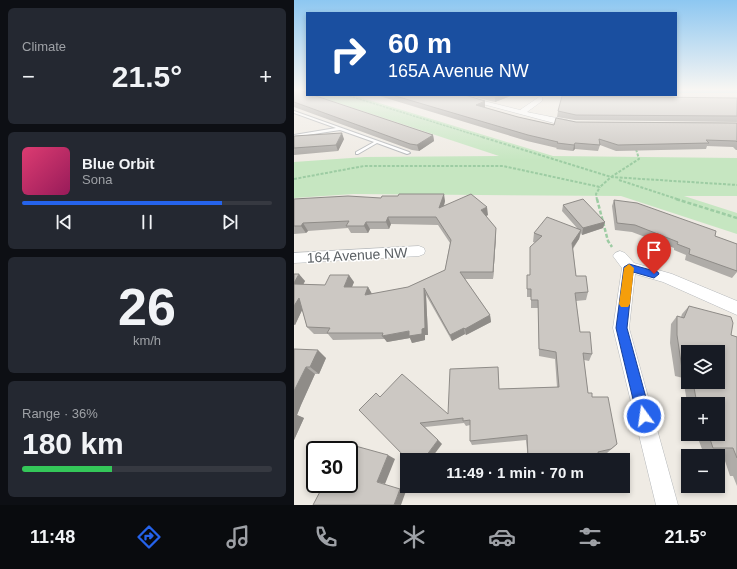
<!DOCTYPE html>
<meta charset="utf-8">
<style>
body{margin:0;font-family:Helvetica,sans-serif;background:#242831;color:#f1f3f6;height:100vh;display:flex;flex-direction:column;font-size:15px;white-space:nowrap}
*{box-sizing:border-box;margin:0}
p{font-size:13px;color:#9ea1a6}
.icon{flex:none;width:22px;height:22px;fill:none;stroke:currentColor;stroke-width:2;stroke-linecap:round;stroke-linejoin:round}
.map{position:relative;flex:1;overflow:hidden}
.details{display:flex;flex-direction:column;gap:8px;padding:8px;background:#0d0f14;width:294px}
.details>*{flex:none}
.top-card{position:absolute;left:12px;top:12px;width:371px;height:84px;border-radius:0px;box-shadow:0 2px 6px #0003;background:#1a4fa0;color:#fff;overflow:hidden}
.buttons{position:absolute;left:387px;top:345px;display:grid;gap:8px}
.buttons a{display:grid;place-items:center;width:44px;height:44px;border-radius:0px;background:#171b24;box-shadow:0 2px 6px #0003;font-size:20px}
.speed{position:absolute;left:12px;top:441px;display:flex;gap:8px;font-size:20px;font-weight:700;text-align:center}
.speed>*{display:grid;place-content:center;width:52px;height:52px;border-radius:50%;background:#171b24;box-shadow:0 2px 6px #0003;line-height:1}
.speed .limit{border:2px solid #111;border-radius:6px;background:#fff;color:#111}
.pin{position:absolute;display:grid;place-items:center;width:34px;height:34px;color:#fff;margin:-41px -17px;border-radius:50% 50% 50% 0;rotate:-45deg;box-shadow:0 0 4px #0007}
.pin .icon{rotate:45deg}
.me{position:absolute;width:44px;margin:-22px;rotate:346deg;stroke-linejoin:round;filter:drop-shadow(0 0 3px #0008)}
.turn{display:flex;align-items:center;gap:14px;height:84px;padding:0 16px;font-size:18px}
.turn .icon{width:52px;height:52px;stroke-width:2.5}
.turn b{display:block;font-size:28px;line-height:34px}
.big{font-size:30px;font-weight:600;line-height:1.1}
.details .widget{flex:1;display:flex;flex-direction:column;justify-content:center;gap:6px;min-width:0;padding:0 14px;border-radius:6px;background:#242831}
.details .dial{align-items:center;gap:0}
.dial b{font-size:52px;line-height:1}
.song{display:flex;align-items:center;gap:12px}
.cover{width:48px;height:48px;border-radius:6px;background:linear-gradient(135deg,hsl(340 70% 55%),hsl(330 70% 35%))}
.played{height:4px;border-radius:2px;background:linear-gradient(90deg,#2563eb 80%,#363941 80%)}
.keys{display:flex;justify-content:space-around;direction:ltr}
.heat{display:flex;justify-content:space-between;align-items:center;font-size:22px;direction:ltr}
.charge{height:6px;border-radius:3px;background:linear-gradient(90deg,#34c759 36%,#363941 0)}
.trip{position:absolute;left:106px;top:453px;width:230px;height:40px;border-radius:0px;background:#171b24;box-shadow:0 2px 6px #0003;font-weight:600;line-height:40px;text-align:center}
.tab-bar{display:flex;height:64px;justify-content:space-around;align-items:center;background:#090b0e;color:#9ea1a6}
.tab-bar .icon{width:28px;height:28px}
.tab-bar .current{color:#2563eb}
.tab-bar b{font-size:18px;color:#f1f3f6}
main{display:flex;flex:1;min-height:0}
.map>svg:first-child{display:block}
</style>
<main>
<section class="details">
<div class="widget"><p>Climate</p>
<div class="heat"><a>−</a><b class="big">21.5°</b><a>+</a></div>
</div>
<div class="widget">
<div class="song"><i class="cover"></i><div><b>Blue Orbit</b><p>Sona</p></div></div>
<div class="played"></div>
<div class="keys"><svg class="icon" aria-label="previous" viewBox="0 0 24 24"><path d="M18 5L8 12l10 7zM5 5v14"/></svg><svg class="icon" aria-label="pause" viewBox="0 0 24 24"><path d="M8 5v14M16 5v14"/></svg><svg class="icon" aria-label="next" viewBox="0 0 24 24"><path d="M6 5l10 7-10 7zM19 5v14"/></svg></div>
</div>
<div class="widget dial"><b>26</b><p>km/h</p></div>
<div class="widget"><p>Range · 36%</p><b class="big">180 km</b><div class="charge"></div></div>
</section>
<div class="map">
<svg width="443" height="505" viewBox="0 0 443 505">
<rect width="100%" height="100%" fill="#efebe4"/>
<path fill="#c6e6c1" d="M20,95h39l200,61 184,2v38h-53l53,17v21l-116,-38 -268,-2 -59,4v-36l71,-5 134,-1z"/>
<path fill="#a4e4ff" d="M382,89h61v4h-61z"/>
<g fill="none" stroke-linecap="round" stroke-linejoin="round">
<defs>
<path id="service" d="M0,111l115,41 1,1 -3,1 -30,-11 -19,11h-2v-2l18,-10 -34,-12 -46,7v-2l42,-7 -42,-15z"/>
<path id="minor" d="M155,95h11l60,15 19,-13h3v4l-15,11c8,2 48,9 50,11l-4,2 -19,-2z
M125,246l5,2 1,3 -1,3 -5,2 -125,7v-10z
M326,251l5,2 9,10 38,11 65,27v14l-74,-33 -28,-8 -6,54 49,177h-22l-43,-177 9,-60 -9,-12 2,-3z"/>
</defs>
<use href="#service" stroke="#b5b8bb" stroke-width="2"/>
<use href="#minor" stroke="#b5b8bb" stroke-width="1"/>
<path stroke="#9dcca3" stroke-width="1.5" stroke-dasharray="2.5 1" stroke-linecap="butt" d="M52,95l139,43"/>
<path stroke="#9dcca3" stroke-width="2" stroke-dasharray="3 1.5" stroke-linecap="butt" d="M188,137l129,40
M317,177l28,-18 -3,-10
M0,179l70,-13h139l97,21 11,-10 126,8
M325,180l61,20
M303,200l-1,-6 4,-7"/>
<path stroke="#9dcca3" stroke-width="2.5" stroke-dasharray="4 2" stroke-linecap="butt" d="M303,199l11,42 4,6
M382,199l61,19"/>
<use href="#service" fill="#fff" fill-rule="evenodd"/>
<use href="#minor" fill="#fff" fill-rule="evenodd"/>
</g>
<path fill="#afaca8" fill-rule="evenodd" d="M0,89l139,46 1,6 -15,10 -7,-1 -118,-43z
M82,95h89l20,12h-1l34,10 36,8 22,-3 161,1v27h-1l-3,-3 -26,-1 -1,3 -90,2 -16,-6 -2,6 -23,-2 -2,2 -17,-2 1,-1 -30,-7z
M172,95h47l-18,7z
M443,98v24l-162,-2 -18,-3 1,-6z
M0,136l50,3 -6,12 -44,4z
M0,199l151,2 -1,5 44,9 -2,1 10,12v8l-3,43h-28l25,36 1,7 -25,13 -1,-1 -13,7 -26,-46 2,40h-3v5l-13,3 -2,-5 -23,4 -2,-3 -52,1 -5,-6h-14l-7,-7 -5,-17 -7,15h-1v-51l11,7 -2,3 22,1 29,-3 -2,5h16l4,7 36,-7 37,-17 5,-27 -12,-18 -47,-1 -2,5h-19l-2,4h-17l-3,-5 -40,3 -2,2 -12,1z
M320,200l123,44v28l-5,6 -47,-18 1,-5 -12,-5v-2l-42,-16 -17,-2 -3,-24z
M269,205l42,17 -2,6 -21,7 -1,-2 -2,6 -6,10 3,27 12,16 -2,8 -10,1 4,31 12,22 -3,7 -5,-1 4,33 4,4 25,47 -10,9 -8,2v5h-36v-1l-35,1 -2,-20 -54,5 -2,-4v-16l-4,1 -2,-3 -39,4 17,17 -62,-47 68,17 50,-47 1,22 58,-2 -2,-28 -16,-3 -1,-48h-7v-11h-4v-22h3v-28l6,-4 -3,-1 1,-9 43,-5 -15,-17z
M395,306l42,29 6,2v149l-4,-10h-3l-8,-24h-19l-4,-11h-3l-2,-7h24v-30h-30v4l-5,-30 -8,-2 -5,-33 1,-19 6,-8 4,1 1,-3zM394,352l30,30h-30z
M0,349l32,9 -7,16h-4l-14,31 -4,10 7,3 -10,22z"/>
<path fill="#8f8c88" d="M206,95h13l-18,7v-5z
M191,101v6l-8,3 -1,-5z
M48,133l2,6 -6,12 -2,-6z
M139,135l1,6 -15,10 -2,-6z
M281,143v6l-2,2 1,-6z
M150,194l1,7 -4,14 -2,-7z
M193,207l1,8 -6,3 -1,-8z
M94,217l3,7 -2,5 -3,-7z
M72,222l4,7 -2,4 -4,-7z
M311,222l-2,6 -21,7 1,-7z
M9,223l5,8 -2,2 -5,-7z
M202,228v8l-3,43v-7z
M287,230l-2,9 -9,13 2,-9z
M5,274l6,7 -5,10 -6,-6v-2z
M55,275l5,7 -5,12 -5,-7z
M74,287l4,7 -7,1z
M130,288l2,7 2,40h-3v5l-13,3 -2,-5 -23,4 -5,-6 40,-7z
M5,298l6,6 -10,21 -1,-1v-18z
M196,315l1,7 -25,13 -1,-6z
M170,328l1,6 -13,7 -2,-6z
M24,350l8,8 -7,16 -9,-7z
M12,367l9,7 -14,31 -4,10 7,3 -10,22v-49z
M144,440l4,4 -12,16h-7z
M94,455l7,4 -10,25 -8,-2z
M106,489l6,2 -5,14h-7z"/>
<path fill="#ccc8c3" stroke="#8f8c88" d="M0,89h3l10,4v2h6l120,40 -16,10 -7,-1 -116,-42z
M98,95h73l20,6 -9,4 42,12 36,8 2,-7 20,4 161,1v19l-1,-1 -30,-1 3,3 -91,2 -19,-6 1,6 -25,-2 -1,2 -17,-2 1,-1 -30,-7z
M193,95h13l-5,2z
M268,96l175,2v18l-161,-1 -18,-4z
M48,133l-6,12 -42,3v-12z
M105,194h45l-5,14 32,-14 16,13 -6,3 15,18 -3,44h-33l30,43 -25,14 -1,-1 -14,7 -26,-47 1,40 -3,1v5l-13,2v-5l-27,5 1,-3h-56l3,-5 -23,-1 -8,-29 -5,8v-22l31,1 5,-10h19l-5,12h24l-3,8 43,-8 37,-17 6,-30 -15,-23h-48l-2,5h-20l-2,4h-18l3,-5 -46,2 -2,3h-7v-27l54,-3 33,2 1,-2h16z
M289,199l22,23 -22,6 -20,-23z
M320,200l23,3 79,28 -1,5 22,8v27l-48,-17 1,-5 -13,-5 1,-2 -43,-17 -18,-2z
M253,217l34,13 -9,13 4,33h10l2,16 -13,1 5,39h10l2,22 -9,-1 5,40h4v4h16l9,47 -6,5 -13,3 1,8h-33v-5l-38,2 -1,-22 -57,6v-21l-7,1v-3l-43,5 18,17 -15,20h-15l-49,-50 17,-17 4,4 22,-23 46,40 2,-45 48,-2 1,22 60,-2 -3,-35 -17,-3 -1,-49h-7v-11h-4v-14h3v-28l12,-11 -8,-3z
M0,274h5l-5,9z
M395,306l42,11 2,6 -2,12 6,2v121l-4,-10h-20l-4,-12h-3l-1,-2h13v-30h-21l-4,-22h25v-30h-30v18l-6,-1 -5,-34v-19l7,2z
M0,349l24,1 -8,17h-4l-12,24z
M47,442l47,13 -11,27 23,7 -6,16h-81l11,-21h25v-34h-12z"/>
<linearGradient id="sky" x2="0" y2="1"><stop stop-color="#8dc7f1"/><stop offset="0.56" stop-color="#f8f6f3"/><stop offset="1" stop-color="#f8f6f3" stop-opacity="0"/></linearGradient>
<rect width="443" height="160" fill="url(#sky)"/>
<path fill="#2563eb" stroke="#184099" d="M335,264l29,8 1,2 -5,4 -21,-6 -6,56 24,88 -2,5 -5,2 -5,-2 -2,-5 -21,-88 8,-61z"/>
<path fill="#f59e0b" d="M335,264l5,4 -4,36 -2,3h-7l-2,-3 5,-36z"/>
<g text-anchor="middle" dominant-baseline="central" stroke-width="3" stroke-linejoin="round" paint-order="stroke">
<g font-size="14" fill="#5c6165" stroke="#fff">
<text transform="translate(63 255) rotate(-3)">164 Avenue NW</text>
</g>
</g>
</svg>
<div class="buttons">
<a><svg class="icon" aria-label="layers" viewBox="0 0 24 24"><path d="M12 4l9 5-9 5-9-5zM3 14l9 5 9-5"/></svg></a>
<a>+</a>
<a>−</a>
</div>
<div class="speed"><div class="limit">30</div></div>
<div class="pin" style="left:360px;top:274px;background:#d93025"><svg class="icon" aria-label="arrive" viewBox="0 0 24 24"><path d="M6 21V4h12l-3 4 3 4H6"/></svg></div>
<svg class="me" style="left:350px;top:416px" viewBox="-20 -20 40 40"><circle r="17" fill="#2563eb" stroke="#fff" stroke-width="3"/><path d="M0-11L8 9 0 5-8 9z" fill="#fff"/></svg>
<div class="trip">11:49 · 1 min · 70 m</div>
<div class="top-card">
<div class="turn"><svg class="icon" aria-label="right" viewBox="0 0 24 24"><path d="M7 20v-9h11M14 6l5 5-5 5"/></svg><div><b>60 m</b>165A Avenue NW</div></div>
</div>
</div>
</main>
<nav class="tab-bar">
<b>11:48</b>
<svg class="icon current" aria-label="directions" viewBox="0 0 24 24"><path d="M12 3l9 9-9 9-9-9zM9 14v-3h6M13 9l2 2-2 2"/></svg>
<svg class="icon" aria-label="music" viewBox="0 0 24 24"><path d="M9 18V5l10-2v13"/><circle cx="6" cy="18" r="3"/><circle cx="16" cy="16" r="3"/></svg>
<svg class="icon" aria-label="phone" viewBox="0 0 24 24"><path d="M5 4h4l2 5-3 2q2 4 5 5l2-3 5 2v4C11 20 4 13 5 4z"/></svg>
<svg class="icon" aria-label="climate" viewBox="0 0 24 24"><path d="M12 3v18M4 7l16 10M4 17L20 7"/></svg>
<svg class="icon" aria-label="car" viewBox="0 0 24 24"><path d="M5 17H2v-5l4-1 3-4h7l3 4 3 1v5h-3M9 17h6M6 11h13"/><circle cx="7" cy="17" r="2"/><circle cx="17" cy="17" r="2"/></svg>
<svg class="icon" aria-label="filters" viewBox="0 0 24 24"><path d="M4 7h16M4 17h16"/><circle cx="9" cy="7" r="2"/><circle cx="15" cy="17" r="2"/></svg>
<b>21.5°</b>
</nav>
